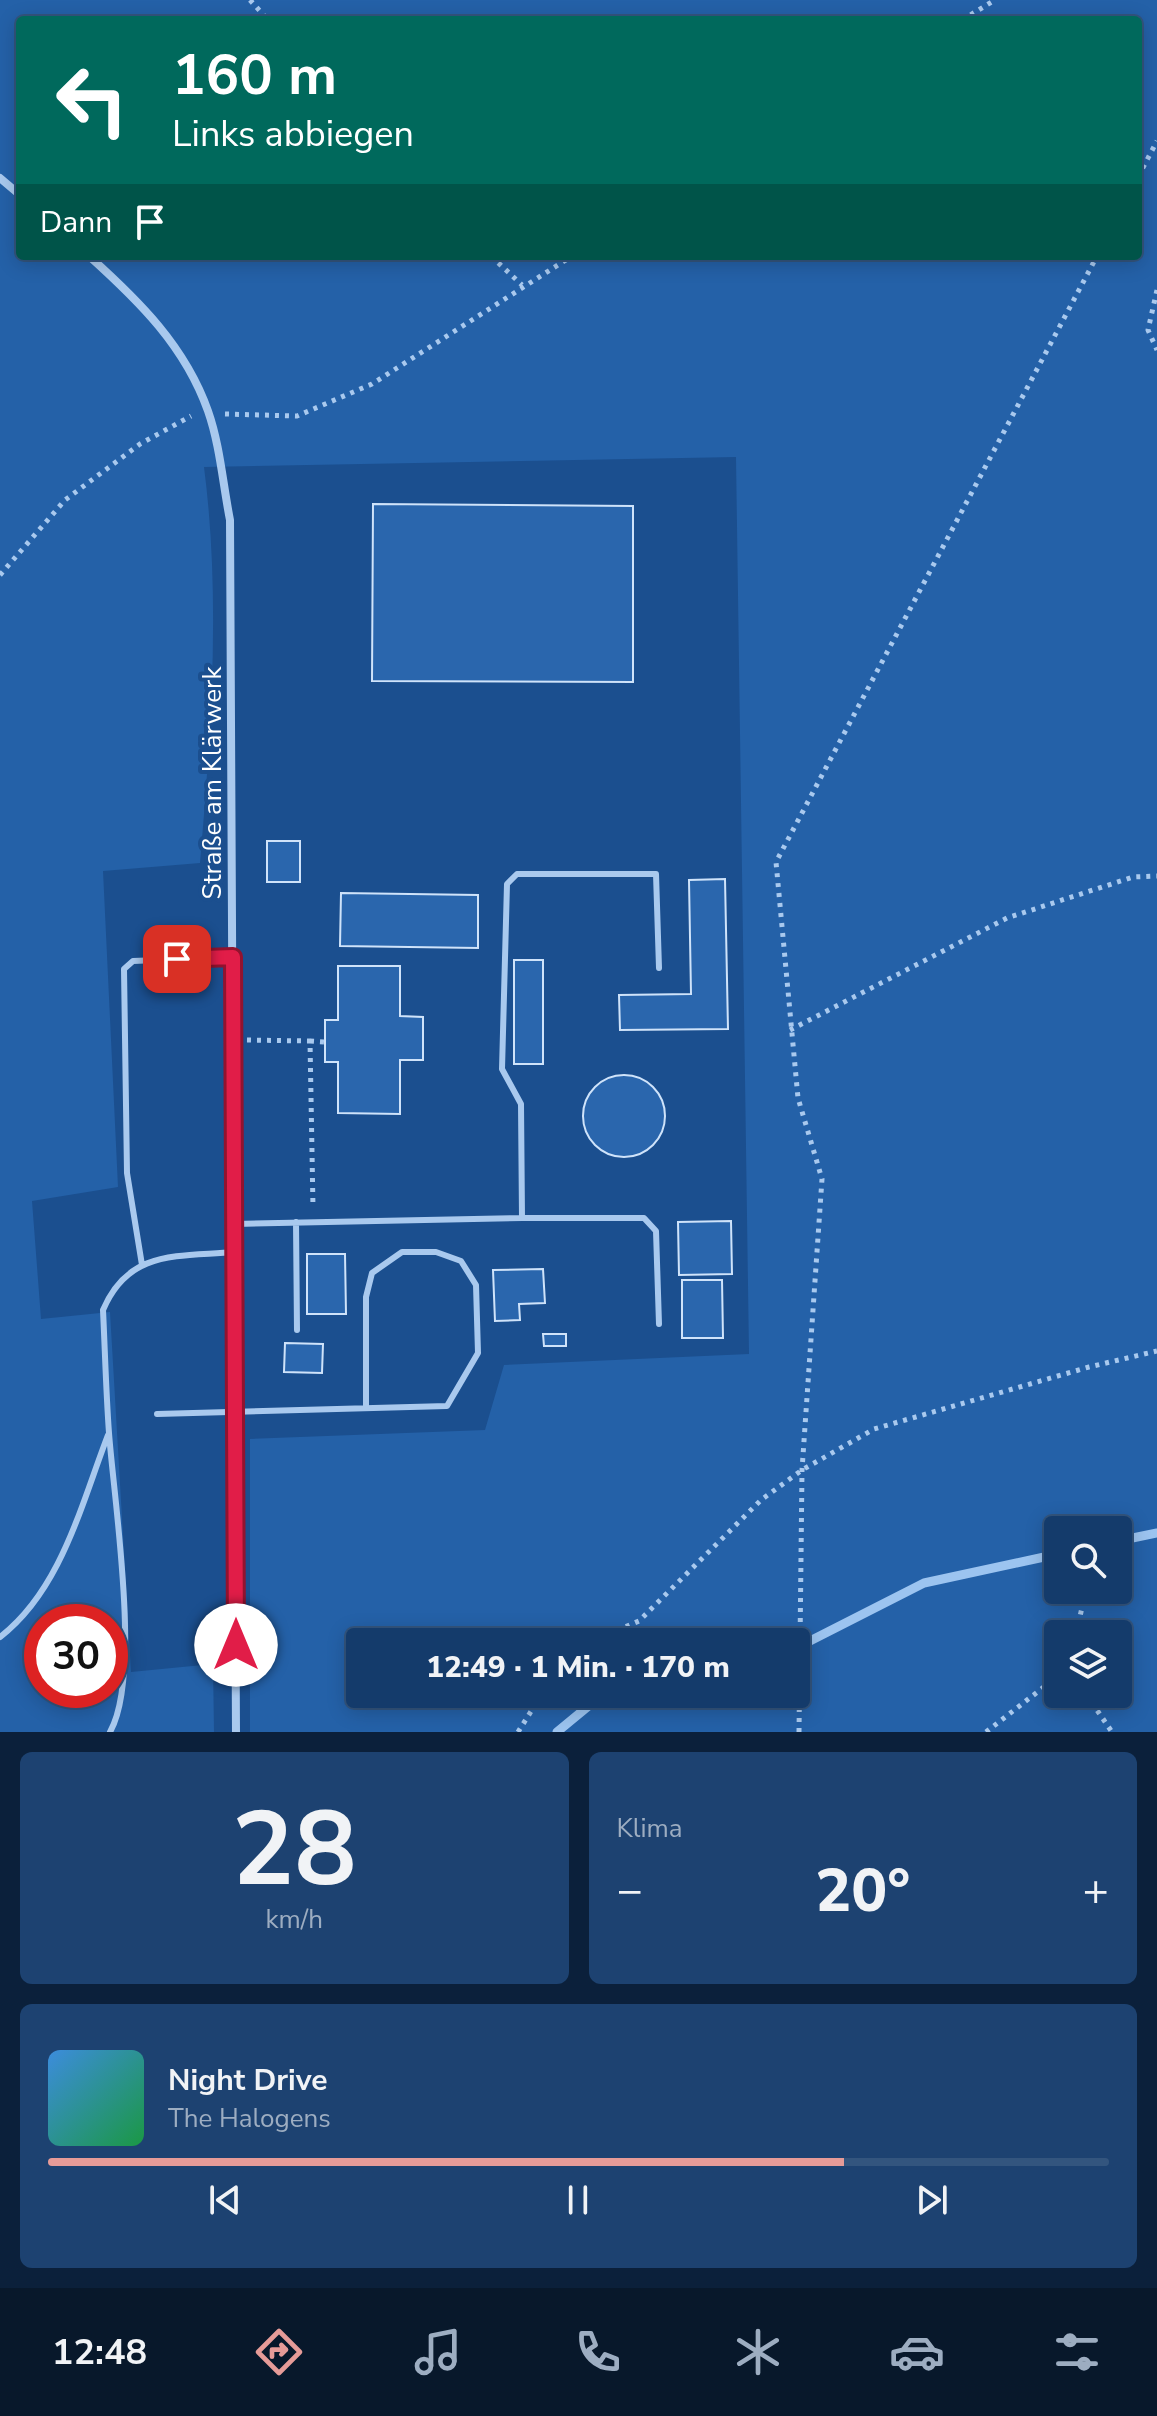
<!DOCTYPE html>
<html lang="de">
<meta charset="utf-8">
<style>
body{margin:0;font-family:"Nunito Sans",sans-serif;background:#1d4271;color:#f1f3f6;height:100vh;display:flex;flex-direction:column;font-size:30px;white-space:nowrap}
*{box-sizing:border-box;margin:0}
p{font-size:26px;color:#9dadc1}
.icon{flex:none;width:44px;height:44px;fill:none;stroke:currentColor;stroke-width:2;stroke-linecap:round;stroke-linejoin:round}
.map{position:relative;height:1732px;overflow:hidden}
.details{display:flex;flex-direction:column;gap:20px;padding:20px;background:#0b203b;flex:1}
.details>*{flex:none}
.hud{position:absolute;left:16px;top:16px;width:1126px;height:244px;border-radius:8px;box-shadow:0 4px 20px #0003,0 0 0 2px #33557e;background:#00695c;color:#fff;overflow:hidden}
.fabs{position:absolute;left:1044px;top:1516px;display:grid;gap:16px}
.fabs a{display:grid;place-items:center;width:88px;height:88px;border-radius:8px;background:#143b6b;box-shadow:0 4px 20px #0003,0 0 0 2px #33557e;font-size:40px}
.speed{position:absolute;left:24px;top:1604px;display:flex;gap:16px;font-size:40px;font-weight:700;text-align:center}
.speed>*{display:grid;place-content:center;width:104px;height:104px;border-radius:50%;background:#143b6b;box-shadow:0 4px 20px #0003,0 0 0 2px #33557e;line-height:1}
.speed .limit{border:12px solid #d22;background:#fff;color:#111}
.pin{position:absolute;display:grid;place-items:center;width:68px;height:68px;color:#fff;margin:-34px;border-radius:16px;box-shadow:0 4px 12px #0006}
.me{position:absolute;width:88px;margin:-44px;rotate:0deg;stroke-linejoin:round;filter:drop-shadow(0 0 6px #0008)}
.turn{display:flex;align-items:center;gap:28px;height:168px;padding:0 24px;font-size:36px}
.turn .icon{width:104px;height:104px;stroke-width:2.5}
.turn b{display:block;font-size:56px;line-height:68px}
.then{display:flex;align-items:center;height:76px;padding:0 24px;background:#0003;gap:16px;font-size:30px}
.big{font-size:60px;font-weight:800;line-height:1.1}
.details .widget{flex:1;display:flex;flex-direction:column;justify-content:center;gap:12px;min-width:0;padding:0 28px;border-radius:12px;background:#1d4271}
.details .dial{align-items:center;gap:0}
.dial b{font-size:104px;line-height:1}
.song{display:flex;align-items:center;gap:24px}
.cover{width:96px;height:96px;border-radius:12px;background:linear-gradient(135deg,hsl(210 70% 55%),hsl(140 70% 35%))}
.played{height:8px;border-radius:4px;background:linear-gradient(90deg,#e69b98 75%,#33557e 75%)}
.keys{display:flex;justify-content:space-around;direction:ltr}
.heat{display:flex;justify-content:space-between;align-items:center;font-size:44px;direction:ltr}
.details .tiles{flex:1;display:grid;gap:20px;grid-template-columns:1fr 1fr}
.widget:last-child{grid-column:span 2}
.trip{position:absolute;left:346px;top:1628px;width:464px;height:80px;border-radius:8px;background:#143b6b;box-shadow:0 4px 20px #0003,0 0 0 2px #33557e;font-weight:800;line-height:80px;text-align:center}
.tab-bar{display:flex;height:128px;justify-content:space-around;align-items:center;background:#08182b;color:#9dadc1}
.tab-bar .icon{width:56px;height:56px}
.tab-bar .on{color:#e69b98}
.tab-bar b{font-size:36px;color:#f1f3f6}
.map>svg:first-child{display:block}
</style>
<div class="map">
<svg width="1157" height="1732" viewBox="0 0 1157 1732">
<rect width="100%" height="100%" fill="#1b4f8f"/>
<path fill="#2461a8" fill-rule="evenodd" d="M0,0h1157v1732h-907v-293l235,-9 19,-65 245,-11 -13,-897 -532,10c17,131 7,266 -4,396l-97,8 15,316 -86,14 9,118 69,-7 21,360 82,-8 1,68h-214zM20,20h1118v236h-1118zM1058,1530h60v60h-60zM42,1622h68v68h-68zM1058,1634h60v60h-60zM360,1642h436v52h-436z"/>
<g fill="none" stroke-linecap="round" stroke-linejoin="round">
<path stroke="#9cc4f0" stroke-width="9" d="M1118,1541l39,-8
M804,1644l120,-61 134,-29
M557,1732l40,-33 13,-5"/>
</g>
<path fill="#2a66ad" stroke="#cfe3fa" stroke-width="2" d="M373,504l260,2v176l-261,-1z
M267,841h33v41h-33z
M725,879l3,150 -108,1 -1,-35 72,-1 -2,-114z
M341,893l137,2v53l-138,-2z
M514,960h29v104h-29z
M338,966h62v50l23,1v43h-23v54l-62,-1v-51h-13v-42h13z
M583 1116a41 41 0 1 1 82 0a41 41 0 1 1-82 0Z
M731,1221l1,53 -53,1 -1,-53z
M307,1254h38l1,60h-39z
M543,1269l2,34 -26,1 1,16 -25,1 -2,-51z
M682,1280h40l1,58h-41z
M543,1334h23v12h-22z
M285,1343l38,1 -1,29 -38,-1z"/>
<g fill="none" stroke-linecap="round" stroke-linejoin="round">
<path stroke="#a9c9ee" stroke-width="5" stroke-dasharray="4 6" stroke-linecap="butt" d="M250,0l18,20
M962,20l33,-20
M1138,177l19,-36
M491,256l31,29
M1157,290l-9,40 9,20
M225,414l72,2 75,-32 200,-128
M0,575l65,-75 75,-56 51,-28
M790,1030l217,-112 126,-41 24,-1
M247,1040l63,1 3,167
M310,1041l15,1
M1076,1634l10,-44
M589,1642l50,-21 122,-121 41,-30 72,-41 215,-62 68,-16
M1086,1694l26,38
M518,1732l24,-38
M799,1732l3,-262 20,-291 -24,-81 -22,-236 321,-606
M986,1732l72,-56"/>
<path stroke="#a9c9ee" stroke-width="6" d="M522,1218h122l12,13 3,93
M296,1222l1,108
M235,1224l287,-6 -1,-114 -19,-35 5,-185 10,-10h139l3,94
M142,1265l-15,-92 -3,-204 9,-8 100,-4
M157,1414l290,-8 31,-53 -2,-68 -15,-24 -25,-9h-34l-30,21 -6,24v109
M0,1637c61,-47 81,-132 108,-202
M110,1732c32,-57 4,-230 -1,-299 -3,-41 -4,-82 -6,-123 26,-61 75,-53 131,-58"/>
<path stroke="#a9c9ee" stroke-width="8" d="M0,178l20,17
M89,256c50,45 96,90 119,155 12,34 15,74 22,109l6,1212"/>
</g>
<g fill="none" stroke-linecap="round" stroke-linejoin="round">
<defs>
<path id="route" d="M177,959l56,-2 3,688"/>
</defs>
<use href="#route" stroke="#92132f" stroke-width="20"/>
<use href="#route" stroke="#e11d48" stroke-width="14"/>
</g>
<g text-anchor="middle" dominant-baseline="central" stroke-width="8" stroke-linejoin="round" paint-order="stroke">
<g font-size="26" fill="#fff" stroke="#1b4f8f">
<text transform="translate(212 783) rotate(-90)">Straße am Klärwerk</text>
</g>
</g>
</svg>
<div class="fabs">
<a><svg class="icon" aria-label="search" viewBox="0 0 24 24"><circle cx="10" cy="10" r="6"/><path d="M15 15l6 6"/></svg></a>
<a><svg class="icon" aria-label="layers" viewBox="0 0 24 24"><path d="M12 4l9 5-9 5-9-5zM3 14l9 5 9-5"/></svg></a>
</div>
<div class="speed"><div class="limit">30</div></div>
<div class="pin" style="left:177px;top:959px;background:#d93025"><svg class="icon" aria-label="arrive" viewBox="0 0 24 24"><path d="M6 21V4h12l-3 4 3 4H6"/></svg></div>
<svg class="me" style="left:236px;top:1645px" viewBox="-20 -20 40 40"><circle r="19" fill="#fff"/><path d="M0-13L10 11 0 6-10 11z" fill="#e11d48"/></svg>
<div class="trip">12:49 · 1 Min. · 170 m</div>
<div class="hud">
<div class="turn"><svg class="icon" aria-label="left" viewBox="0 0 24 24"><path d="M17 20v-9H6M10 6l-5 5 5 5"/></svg><div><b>160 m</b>Links abbiegen</div></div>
<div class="then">Dann<svg class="icon" aria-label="arrive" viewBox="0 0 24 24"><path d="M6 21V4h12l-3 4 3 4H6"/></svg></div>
</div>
</div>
<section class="details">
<div class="tiles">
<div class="widget dial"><b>28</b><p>km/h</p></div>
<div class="widget"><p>Klima</p>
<div class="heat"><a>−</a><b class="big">20°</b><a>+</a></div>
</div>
<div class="widget">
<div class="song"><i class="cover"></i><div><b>Night Drive</b><p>The Halogens</p></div></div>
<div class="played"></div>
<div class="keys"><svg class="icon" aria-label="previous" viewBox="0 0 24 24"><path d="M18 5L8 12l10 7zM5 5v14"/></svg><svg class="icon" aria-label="pause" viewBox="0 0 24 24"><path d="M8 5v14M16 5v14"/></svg><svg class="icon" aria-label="next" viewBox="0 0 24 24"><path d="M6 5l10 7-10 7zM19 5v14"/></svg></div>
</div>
</div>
</section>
<nav class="tab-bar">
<b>12:48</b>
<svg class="icon on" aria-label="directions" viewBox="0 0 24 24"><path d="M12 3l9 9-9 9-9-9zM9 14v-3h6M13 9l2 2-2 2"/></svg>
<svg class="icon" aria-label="music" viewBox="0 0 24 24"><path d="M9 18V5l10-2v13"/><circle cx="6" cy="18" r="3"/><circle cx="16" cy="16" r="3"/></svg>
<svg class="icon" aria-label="phone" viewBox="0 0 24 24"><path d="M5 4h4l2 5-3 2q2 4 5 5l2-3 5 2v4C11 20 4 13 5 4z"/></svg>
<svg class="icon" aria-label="climate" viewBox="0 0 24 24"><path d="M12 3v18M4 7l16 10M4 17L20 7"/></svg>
<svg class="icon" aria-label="car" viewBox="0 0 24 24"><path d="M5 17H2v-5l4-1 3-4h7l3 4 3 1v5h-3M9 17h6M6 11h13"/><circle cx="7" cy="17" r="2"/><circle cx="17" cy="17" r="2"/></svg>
<svg class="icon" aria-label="filters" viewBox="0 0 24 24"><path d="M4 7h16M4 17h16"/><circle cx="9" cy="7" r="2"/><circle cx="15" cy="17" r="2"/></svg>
</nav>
